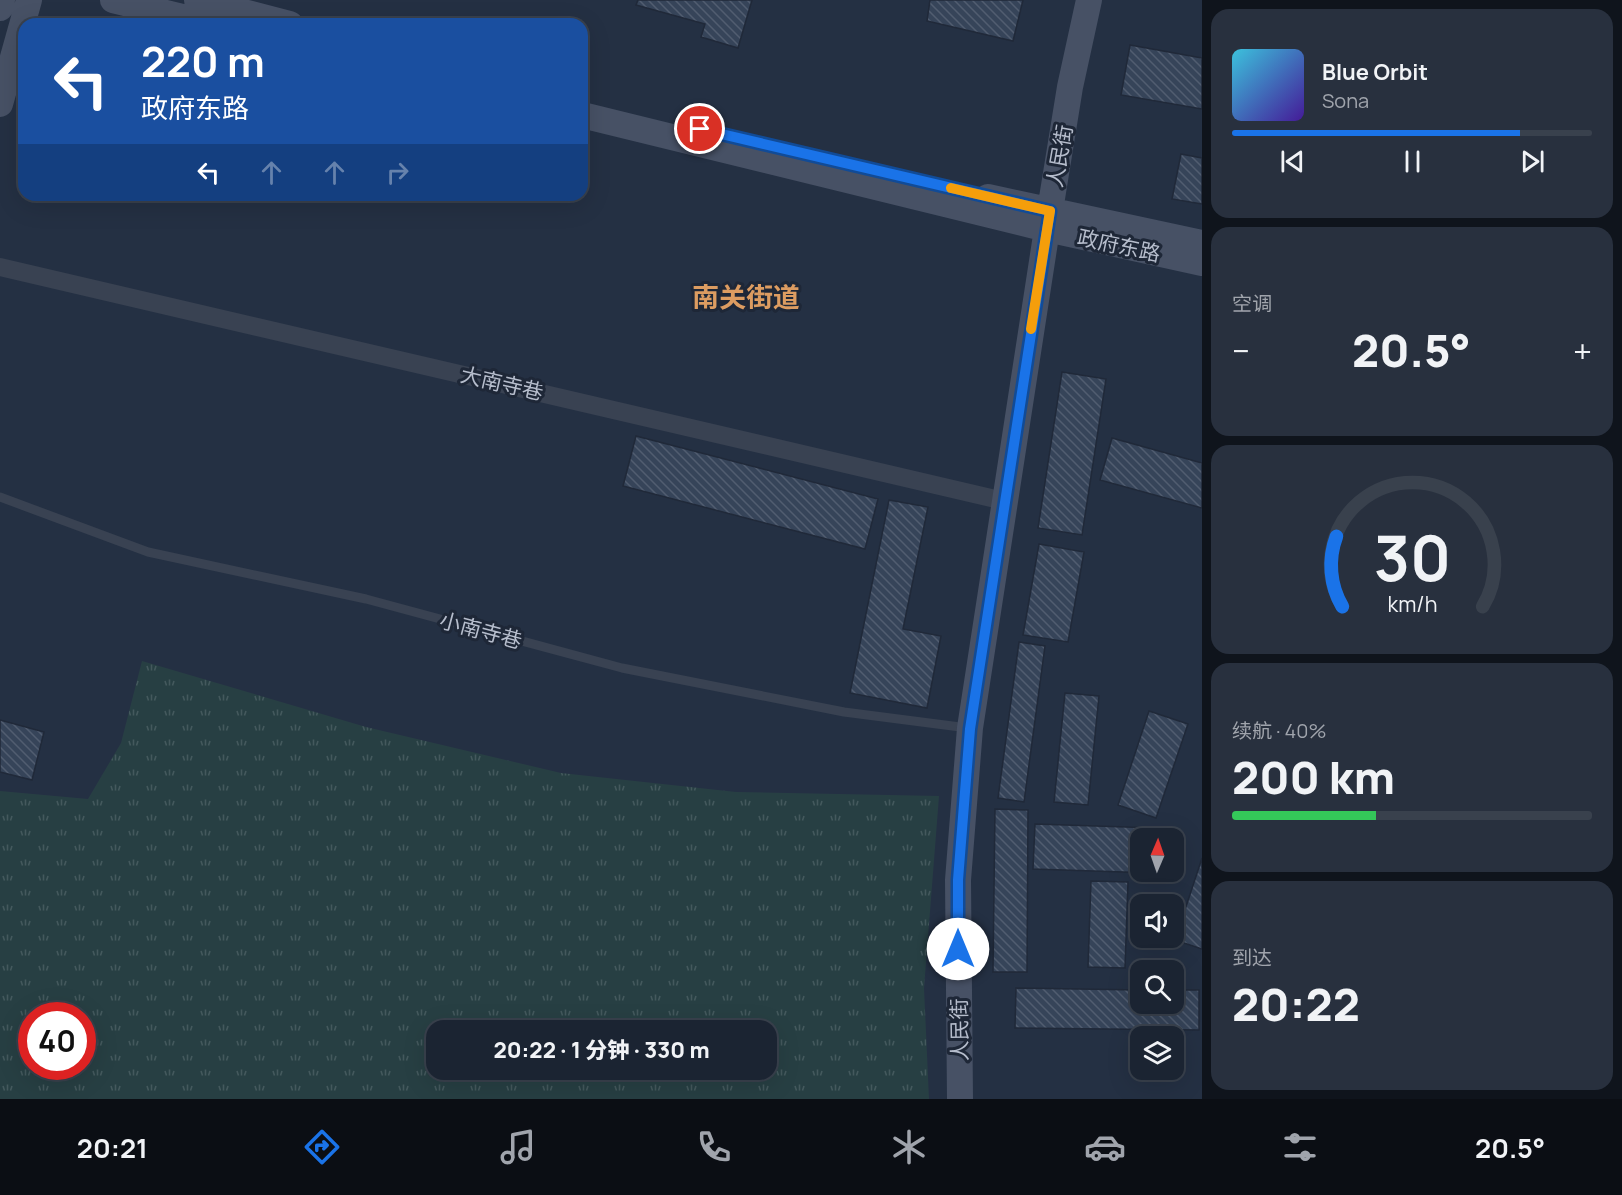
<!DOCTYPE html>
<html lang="zh">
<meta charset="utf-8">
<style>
body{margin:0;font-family:Manrope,"Noto Sans SC",sans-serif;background:#28303e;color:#f1f3f6;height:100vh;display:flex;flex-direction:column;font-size:22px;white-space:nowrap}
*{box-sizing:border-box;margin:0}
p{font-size:20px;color:#a0a4ac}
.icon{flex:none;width:33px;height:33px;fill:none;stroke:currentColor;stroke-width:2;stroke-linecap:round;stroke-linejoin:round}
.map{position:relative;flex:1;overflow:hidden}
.details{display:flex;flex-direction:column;gap:9px;padding:9px;background:#0f141c;width:420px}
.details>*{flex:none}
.guide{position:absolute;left:18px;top:18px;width:570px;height:183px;border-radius:18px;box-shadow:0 6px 24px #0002,0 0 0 2px #39414d;background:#1a4fa0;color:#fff;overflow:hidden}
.needle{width:39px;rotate:2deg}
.fabs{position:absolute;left:1130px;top:828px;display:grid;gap:12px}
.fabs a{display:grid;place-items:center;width:54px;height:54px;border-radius:12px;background:#1b2432;box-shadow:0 6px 24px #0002,0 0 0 2px #39414d;font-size:30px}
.speed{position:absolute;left:18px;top:1002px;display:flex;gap:12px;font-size:30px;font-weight:700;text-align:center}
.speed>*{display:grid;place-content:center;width:78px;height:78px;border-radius:50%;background:#1b2432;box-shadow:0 6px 24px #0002,0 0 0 2px #39414d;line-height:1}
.speed .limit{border:9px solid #d22;background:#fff;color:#111}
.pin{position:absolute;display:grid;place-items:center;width:51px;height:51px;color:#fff;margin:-26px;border:3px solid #fff;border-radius:50%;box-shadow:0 2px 6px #0007}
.me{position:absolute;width:66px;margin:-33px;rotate:0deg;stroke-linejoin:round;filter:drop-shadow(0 0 4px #0008)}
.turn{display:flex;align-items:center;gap:21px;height:126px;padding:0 24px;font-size:27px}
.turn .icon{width:78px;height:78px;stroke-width:2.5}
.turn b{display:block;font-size:42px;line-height:51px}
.lanes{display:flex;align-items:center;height:57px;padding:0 24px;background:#0003;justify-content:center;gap:30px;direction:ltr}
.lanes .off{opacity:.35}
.big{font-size:45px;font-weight:800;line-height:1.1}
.details .tile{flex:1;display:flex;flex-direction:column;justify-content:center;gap:9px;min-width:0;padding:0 21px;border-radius:18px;background:#28303e}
.details .dial{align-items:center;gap:0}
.dial svg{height:156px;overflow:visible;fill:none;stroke:#39414d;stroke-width:7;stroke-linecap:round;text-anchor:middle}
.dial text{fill:#f1f3f6;stroke:none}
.song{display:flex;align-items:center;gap:18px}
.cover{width:72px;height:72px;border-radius:9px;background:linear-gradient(135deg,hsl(190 70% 55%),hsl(260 70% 35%))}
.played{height:6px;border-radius:3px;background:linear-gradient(90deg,#1a73e8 80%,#39414d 80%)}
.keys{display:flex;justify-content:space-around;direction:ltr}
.heat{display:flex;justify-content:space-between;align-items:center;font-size:33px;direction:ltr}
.charge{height:9px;border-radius:4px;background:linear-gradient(90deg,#34c759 40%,#39414d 0)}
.trip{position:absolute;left:426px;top:1020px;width:351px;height:60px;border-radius:18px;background:#1b2432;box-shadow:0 6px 24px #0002,0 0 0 2px #39414d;font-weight:800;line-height:60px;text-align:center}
.tab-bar{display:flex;height:96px;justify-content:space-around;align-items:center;background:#0b0e14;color:#a0a4ac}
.tab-bar .icon{width:42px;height:42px}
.tab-bar .selected{color:#1a73e8}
.tab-bar b{font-size:27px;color:#f1f3f6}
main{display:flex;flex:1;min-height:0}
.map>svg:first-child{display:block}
</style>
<main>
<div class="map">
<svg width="1202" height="1099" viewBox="0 0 1202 1099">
<defs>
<pattern id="grass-tufts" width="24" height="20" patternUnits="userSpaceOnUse" patternTransform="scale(1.5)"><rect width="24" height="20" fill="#273f43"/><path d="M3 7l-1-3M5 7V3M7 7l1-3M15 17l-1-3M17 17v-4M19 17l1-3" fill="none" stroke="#44595d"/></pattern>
<pattern id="building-back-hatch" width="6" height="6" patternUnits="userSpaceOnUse" patternTransform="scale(1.5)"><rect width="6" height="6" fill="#364459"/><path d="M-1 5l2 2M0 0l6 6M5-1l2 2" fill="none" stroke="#515d70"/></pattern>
</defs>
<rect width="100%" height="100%" fill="#243043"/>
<path fill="url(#grass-tufts)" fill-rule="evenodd" d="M142,661l224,66 195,46 175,19 203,4 -15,192 5,111h-929v-308l88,8 33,-56zM32,1016h50v50h-50zM436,1030h330v40h-330z"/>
<path fill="url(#building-back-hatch)" stroke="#202939" stroke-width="1.5" d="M638,0h114l-14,48 -37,-11 4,-13 -69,-19z
M930,0h93l-10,41 -86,-20z
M1130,45l72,13v51l-81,-14z
M1181,154l21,4v46l-30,-5z
M1062,372l44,7 -24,156 -44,-7z
M636,436l242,63 -13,50 -242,-63z
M1112,438l90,25v45l-102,-28z
M889,500l39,7 -25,122 38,7 -14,72 -77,-15z
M1039,544l45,8 -16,90 -45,-7z
M1019,642l26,4 -21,156 -26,-4z
M1065,693l34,3 -11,109 -34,-3z
M1149,711l39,13 -32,94 -38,-13z
M0,720l44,12 -12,48 -32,-8z
M995,809l33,1 -1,162h-34z
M1035,824l121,4 -1,10h-15v34l14,1 -121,-4z
M1202,858v91l-27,-9z
M1091,881l37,1 -3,86 -37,-1z
M1016,988l124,2v14h33v-14h26v40l-184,-2z"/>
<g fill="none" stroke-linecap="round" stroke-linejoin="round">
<path stroke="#394252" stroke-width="9" d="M0,497l148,55 218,47 256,69 222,44 124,16"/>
<path stroke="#394252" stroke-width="18" d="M0,267l1004,234"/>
<path stroke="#475165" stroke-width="26" d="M113,0l98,24
M197,0l93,24
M0,8l2,-8
M0,104l29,-104
M582,115l465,114 155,34
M988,197l214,46
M960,1099l-2,-219 12,-152 77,-499 23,-142 19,-87"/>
</g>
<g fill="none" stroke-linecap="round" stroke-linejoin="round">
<defs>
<path id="route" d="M700,129l350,82 -80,518 -12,151v69"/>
</defs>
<use href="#route" stroke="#114b97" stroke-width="15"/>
<use href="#route" stroke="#1a73e8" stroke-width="10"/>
<path stroke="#f59e0b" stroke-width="10" d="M951,188l99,23 -19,118"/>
</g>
<g text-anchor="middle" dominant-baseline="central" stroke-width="6" stroke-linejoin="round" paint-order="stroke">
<g font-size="21" fill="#b6bdcc" stroke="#1e2737">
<text transform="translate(1059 156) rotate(-80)">人民街</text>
<text transform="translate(1119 245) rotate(12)">政府东路</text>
<text transform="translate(502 383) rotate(13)">大南寺巷</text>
<text transform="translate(481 630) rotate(15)">小南寺巷</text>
<text transform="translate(959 1030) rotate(-91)">人民街</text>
</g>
<g font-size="27" font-weight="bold" fill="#dc9c61" stroke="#1e2737">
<text x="746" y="296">南关街道</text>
</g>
</g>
</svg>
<div class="fabs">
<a><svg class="needle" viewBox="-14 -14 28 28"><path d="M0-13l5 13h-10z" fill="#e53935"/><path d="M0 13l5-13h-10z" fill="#a0a4ac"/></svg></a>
<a><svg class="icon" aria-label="sound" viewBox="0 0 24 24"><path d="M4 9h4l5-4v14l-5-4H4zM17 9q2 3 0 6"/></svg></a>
<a><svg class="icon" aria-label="search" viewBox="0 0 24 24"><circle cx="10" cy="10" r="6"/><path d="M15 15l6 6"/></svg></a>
<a><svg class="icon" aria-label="layers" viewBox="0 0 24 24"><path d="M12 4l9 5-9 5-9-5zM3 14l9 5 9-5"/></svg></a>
</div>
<div class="speed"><div class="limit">40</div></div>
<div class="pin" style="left:700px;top:129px;background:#d93025"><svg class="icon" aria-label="arrive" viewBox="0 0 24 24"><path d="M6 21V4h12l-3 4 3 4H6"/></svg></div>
<svg class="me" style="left:958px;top:949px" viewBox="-20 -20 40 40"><circle r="19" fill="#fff"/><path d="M0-13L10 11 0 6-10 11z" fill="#1a73e8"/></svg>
<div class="trip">20:22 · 1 分钟 · 330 m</div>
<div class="guide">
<div class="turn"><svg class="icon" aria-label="left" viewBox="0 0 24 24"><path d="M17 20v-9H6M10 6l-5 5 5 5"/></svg><div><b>220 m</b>政府东路</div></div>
<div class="lanes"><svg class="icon" aria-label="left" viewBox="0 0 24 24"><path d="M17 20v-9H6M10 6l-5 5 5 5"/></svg><svg class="icon off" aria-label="ahead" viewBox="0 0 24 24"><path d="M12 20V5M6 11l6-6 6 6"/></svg><svg class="icon off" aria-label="ahead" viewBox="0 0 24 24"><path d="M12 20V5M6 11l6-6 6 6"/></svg><svg class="icon off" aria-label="right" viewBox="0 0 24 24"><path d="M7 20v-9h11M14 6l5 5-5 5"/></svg></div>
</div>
</div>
<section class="details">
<div class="tile">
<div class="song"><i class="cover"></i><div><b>Blue Orbit</b><p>Sona</p></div></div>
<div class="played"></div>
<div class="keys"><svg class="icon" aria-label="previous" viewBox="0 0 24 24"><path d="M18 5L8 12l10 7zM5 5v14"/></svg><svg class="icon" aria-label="pause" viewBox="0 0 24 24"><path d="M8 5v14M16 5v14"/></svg><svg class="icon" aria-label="next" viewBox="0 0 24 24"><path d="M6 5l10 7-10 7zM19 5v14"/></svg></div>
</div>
<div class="tile"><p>空调</p>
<div class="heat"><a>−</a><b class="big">20.5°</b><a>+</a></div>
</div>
<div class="tile dial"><svg viewBox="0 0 100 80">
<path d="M14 69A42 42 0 1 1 86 69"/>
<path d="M14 69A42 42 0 0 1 11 33" stroke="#1a73e8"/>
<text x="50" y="56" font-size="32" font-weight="700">30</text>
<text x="50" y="72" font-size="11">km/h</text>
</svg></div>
<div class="tile"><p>续航 · 40%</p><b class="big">200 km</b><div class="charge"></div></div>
<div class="tile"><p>到达</p><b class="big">20:22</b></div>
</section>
</main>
<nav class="tab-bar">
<b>20:21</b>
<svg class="icon selected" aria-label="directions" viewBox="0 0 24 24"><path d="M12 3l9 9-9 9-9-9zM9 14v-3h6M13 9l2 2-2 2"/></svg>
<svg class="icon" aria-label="music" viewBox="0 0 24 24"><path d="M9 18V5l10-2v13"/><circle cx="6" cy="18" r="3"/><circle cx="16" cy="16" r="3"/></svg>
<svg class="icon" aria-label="phone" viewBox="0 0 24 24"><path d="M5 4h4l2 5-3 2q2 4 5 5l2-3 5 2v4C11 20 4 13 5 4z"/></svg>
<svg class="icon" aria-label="climate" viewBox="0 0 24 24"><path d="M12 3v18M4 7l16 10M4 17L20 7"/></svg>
<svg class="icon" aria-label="car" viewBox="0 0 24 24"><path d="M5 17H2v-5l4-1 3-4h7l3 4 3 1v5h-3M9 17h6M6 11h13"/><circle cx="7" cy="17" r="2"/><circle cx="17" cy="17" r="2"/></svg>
<svg class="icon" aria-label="filters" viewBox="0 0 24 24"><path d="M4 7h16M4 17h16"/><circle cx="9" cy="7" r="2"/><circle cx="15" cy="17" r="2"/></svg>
<b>20.5°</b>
</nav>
